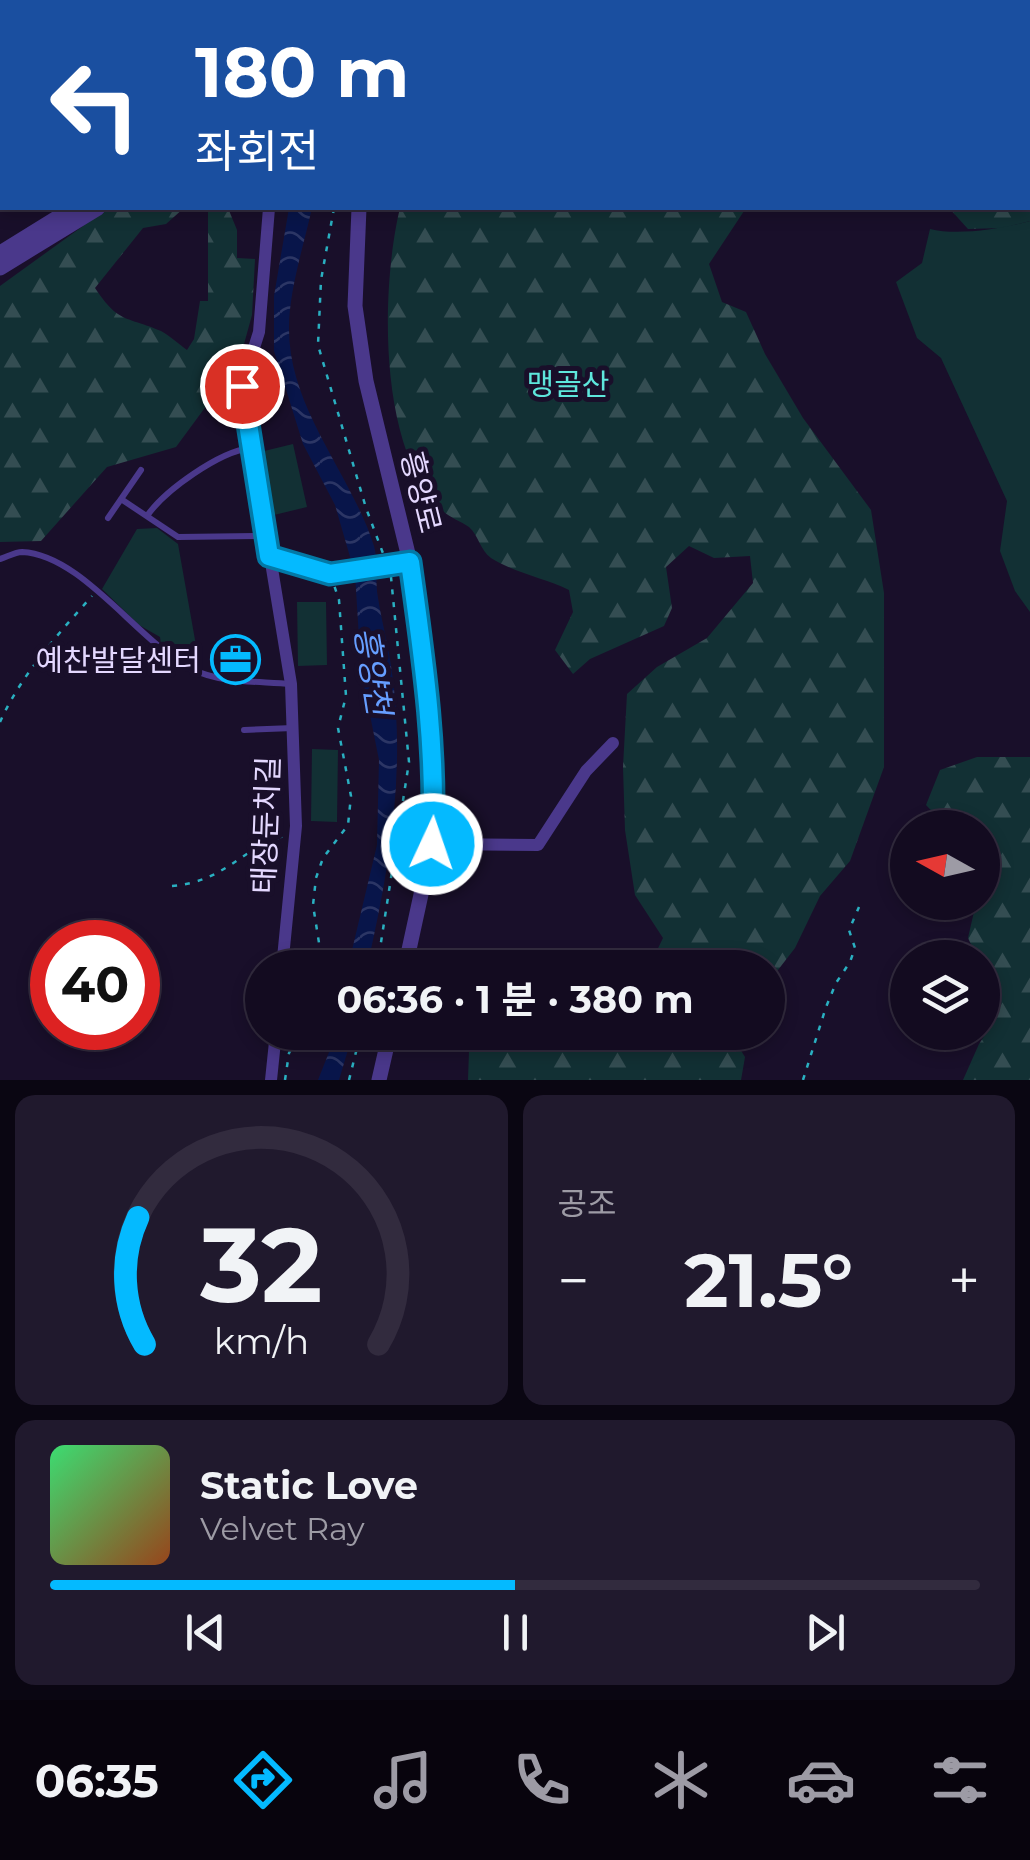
<!DOCTYPE html>
<html lang="ko">
<meta charset="utf-8">
<style>
body{margin:0;font-family:Montserrat,"Noto Sans KR",sans-serif;background:#20192d;color:#f1f3f6;height:100vh;display:flex;flex-direction:column;font-size:38px;white-space:nowrap}
*{box-sizing:border-box;margin:0}
p{font-size:32px;color:#9d9ba5}
.icon{flex:none;width:55px;height:55px;fill:none;stroke:currentColor;stroke-width:2;stroke-linecap:round;stroke-linejoin:round}
.map{position:relative;height:1080px;overflow:hidden}
.details{display:flex;flex-direction:column;gap:15px;padding:15px;background:#0a0612;flex:1}
.details>*{flex:none}
.hud{position:absolute;left:0px;top:0px;width:1030px;height:210px;box-shadow:0 5px 15px #0003,0 0 0 2px #322b3e;background:#1a4fa0;color:#fff;overflow:hidden}
.needle{width:65px;rotate:278deg}
.fabs{position:absolute;left:890px;top:810px;display:grid;gap:20px}
.fabs a{display:grid;place-items:center;width:110px;height:110px;border-radius:50%;background:#130b20;box-shadow:0 5px 15px #0003,0 0 0 2px #322b3e;font-size:50px}
.speed{position:absolute;left:30px;top:920px;display:flex;gap:20px;font-size:50px;font-weight:700;text-align:center}
.speed>*{display:grid;place-content:center;width:130px;height:130px;border-radius:50%;background:#130b20;box-shadow:0 5px 15px #0003,0 0 0 2px #322b3e;line-height:1}
.speed .limit{border:15px solid #d22;background:#fff;color:#111}
.pin{position:absolute;display:grid;place-items:center;width:85px;height:85px;color:#fff;margin:-42px;border:5px solid #fff;border-radius:50%;box-shadow:0 2px 10px #0007}
.me{position:absolute;width:110px;margin:-55px;rotate:3deg;stroke-linejoin:round;filter:drop-shadow(0 0 8px #0008)}
.turn{display:flex;align-items:center;gap:35px;height:210px;padding:0 30px;font-size:45px}
.turn .icon{width:130px;height:130px;stroke-width:2.5}
.turn b{display:block;font-size:70px;line-height:85px}
.big{font-size:75px;font-weight:700;line-height:1.1}
.details .tile{flex:1;display:flex;flex-direction:column;justify-content:center;gap:15px;min-width:0;padding:0 35px;border-radius:20px;background:#20192d}
.details .dial{align-items:center;gap:0}
.dial svg{height:260px;overflow:visible;fill:none;stroke:#322b3e;stroke-width:7;stroke-linecap:round;text-anchor:middle}
.dial text{fill:#f1f3f6;stroke:none}
.song{display:flex;align-items:center;gap:30px}
.cover{width:120px;height:120px;border-radius:15px;background:linear-gradient(135deg,hsl(140 70% 55%),hsl(20 70% 35%))}
.played{height:10px;border-radius:5px;background:linear-gradient(90deg,#04baff 50%,#322b3e 50%)}
.keys{display:flex;justify-content:space-around;direction:ltr}
.heat{display:flex;justify-content:space-between;align-items:center;font-size:55px;direction:ltr}
.details .tiles{flex:1;display:grid;gap:15px;grid-template-columns:1fr 1fr}
.tile:last-child{grid-column:span 2}
.trip{position:absolute;left:245px;top:950px;width:540px;height:100px;border-radius:50px;background:#130b20;box-shadow:0 5px 15px #0003,0 0 0 2px #322b3e;font-weight:700;line-height:100px;text-align:center}
.menu{display:flex;height:160px;justify-content:space-around;align-items:center;background:#08040d;color:#9d9ba5}
.menu .icon{width:70px;height:70px}
.menu .active{color:#04baff}
.menu b{font-size:45px;color:#f1f3f6}
.map>svg:first-child{display:block}
</style>
<div class="map">
<svg width="1030" height="1080" viewBox="0 0 1030 1080">
<defs>
<pattern id="forest-firs" width="22" height="20" patternUnits="userSpaceOnUse" patternTransform="scale(2.5)"><rect width="22" height="20" fill="#123034"/><path d="M5 1l3.5 6h-7zM16 11l3.5 6h-7z" fill="#344d52"/></pattern>
<pattern id="water-waves" width="16" height="10" patternUnits="userSpaceOnUse" patternTransform="scale(2.5)"><rect width="16" height="10" fill="#08154a"/><path d="M0 5q4-4 8 0t8 0" fill="none" stroke="#2c3665"/></pattern>
</defs>
<rect width="100%" height="100%" fill="#190f2a"/>
<path fill="url(#forest-firs)" d="M504,0h526v221l-27,7 -35,1 -19,-21h79v-206h-529z
M108,208h76l-18,16 -23,4 -48,60c24,36 31,28 66,43 9,5 18,13 26,19l7,-11 6,-38h8v-93h20l9,22v28l18,1 -3,56 -13,47 -4,34 -11,-4 -9,2 -39,53 -69,20 -66,74 -41,1v-256z
M400,208h346l-37,56 13,38 24,10 19,42 38,64 68,92 13,83v174l-34,94 -30,35 -25,52 -24,31h-3v-11l-119,-1 14,-29 -28,-43 -10,-65 -2,-63 4,-73 30,-27 50,-29 46,-55 -3,-27 -36,2 -25,-12 -23,21 6,41 -8,18 -74,33 -17,15 -18,-24 18,-38 -4,-22c-25,-12 -54,-17 -78,-32 -11,-8 -12,-22 -22,-31 -8,-6 -19,-9 -26,-16 -66,-60 -62,-224 -43,-303z
M977,757h53v323h-67l16,-36 18,-28c-3,-20 -15,-39 -15,-58l-5,-1 -9,-19 8,-35 6,-1v-74l-35,-1 -21,-22 14,-35z
M477,1033h253l15,24 -4,23h-273l1,-28z"/>
<path fill="#123034" d="M1030,221v391l-15,-21 -15,-40 7,-50 -66,-143 -24,-20 -21,-56 26,-19 8,-34c27,7 72,0 100,-8z
M293,444l14,63 -33,8 -14,-63z
M157,528l21,16 22,124 -39,-24 -1,-7 -21,-12 -37,-36 35,-60z
M297,602h29l1,63 -29,1z
M312,749l26,1 -1,72 -26,-1z"/>
<path fill="url(#water-waves)" d="M289,208h23c-8,36 -23,83 -23,119 -1,81 62,146 85,219 4,13 1,37 4,52 4,25 11,50 14,75 14,99 -3,198 -25,294h-19l29,-122 2,-85 -18,-90 -6,-96 -20,-69 -32,-61 -29,-93v-55z
M337,1032l16,1 -14,47h-21z"/>
<g fill="none" stroke-linecap="round" stroke-linejoin="round">
<path stroke="#08154a" stroke-width="20" d="M372,2l2,-2"/>
<path stroke="#2ab0c1" stroke-width="2.5" stroke-dasharray="5 8" stroke-linecap="butt" d="M334,208l-13,72 -3,65 48,163 18,48
M0,722c21,-47 58,-88 92,-126
M172,886c54,-5 65,-35 112,-50
M323,968l-10,-63 3,-27 7,-20 25,-33 3,-29 -13,-68 8,-32 -7,-96 -5,-15
M377,968l32,-206 -18,-185
M285,1080l4,-27 12,-21
M349,1080l12,-48
M803,1080l23,-73 10,-24 14,-21 5,-14 -6,-18 10,-23"/>
<path stroke="#4a388b" stroke-width="6" d="M121,499l57,38 86,-1
M147,516c18,-26 72,-64 103,-68
M108,518l33,-48
M0,559c7,-2 15,-7 22,-7 61,3 116,90 170,117 29,15 68,12 99,15
M244,730l49,-2"/>
<path stroke="#4a388b" stroke-width="12" d="M321,2l2,-2
M269,208l-10,124 -17,54 49,298 5,142 -14,142
M269,556l62,18
M432,844l106,1 48,-74 27,-28
M271,1080l5,-48"/>
<path stroke="#4a388b" stroke-width="15" d="M400,2l4,-2
M436,2l4,-2
M463,2l2,-2
M359,208l-4,98 11,75 44,181 22,165 3,68 -3,49 -27,124
M0,253l73,-45
M0,268l98,-60
M379,1080l11,-48"/>
<path stroke="#4a388b" stroke-width="12" d="M331,574l64,-10"/>
</g>
<g fill="none" stroke-linecap="round" stroke-linejoin="round">
<defs>
<path id="route" d="M242,386l27,170 61,18 80,-12c13,94 27,187 22,282"/>
</defs>
<use href="#route" stroke="#0379a6" stroke-width="25"/>
<use href="#route" stroke="#04baff" stroke-width="18"/>
</g>
<defs>
<symbol id="office-ring" viewBox="-11 -11 22 22"><circle r="9.5" fill="#190f2a" stroke="#04baff" stroke-width="1.5"/><path d="M-6-3h4V-5.5h4V-3h4V5H-6ZM-1-4.5V-3h2v-1.5ZM-6 0V1H6V0Z" fill="#04baff"/></symbol>
</defs>
<g fill-rule="evenodd">
<use href="#office-ring" x="208" y="632" width="55" height="55"/>
</g>
<g text-anchor="middle" dominant-baseline="central" stroke-width="10" stroke-linejoin="round" paint-order="stroke">
<g font-size="30" fill="#5ee6dc" stroke="#190f2a">
<text x="568" y="384">맹골산</text>
</g>
<g font-size="30" fill="#e4d8ff" stroke="#190f2a">
<text transform="translate(421 492) rotate(76)">흥양로</text>
<text transform="translate(266 825) rotate(-88)">태장둔치길</text>
</g>
<g font-size="30" fill="#e4d8ff" stroke="#190f2a" text-anchor="end">
<text x="201" y="660">예찬발달센터</text>
</g>
<g font-size="32" font-style="italic" fill="#669eff" stroke="#190f2a">
<text transform="translate(373 671) rotate(81)">흥양천</text>
</g>
</g>
</svg>
<div class="fabs">
<a><svg class="needle" viewBox="-14 -14 28 28"><path d="M0-13l5 13h-10z" fill="#e53935"/><path d="M0 13l5-13h-10z" fill="#9d9ba5"/></svg></a>
<a><svg class="icon" aria-label="layers" viewBox="0 0 24 24"><path d="M12 4l9 5-9 5-9-5zM3 14l9 5 9-5"/></svg></a>
</div>
<div class="speed"><div class="limit">40</div></div>
<div class="pin" style="left:242px;top:386px;background:#d93025"><svg class="icon" aria-label="arrive" viewBox="0 0 24 24"><path d="M6 21V4h12l-3 4 3 4H6"/></svg></div>
<svg class="me" style="left:432px;top:844px" viewBox="-20 -20 40 40"><circle r="17" fill="#04baff" stroke="#fff" stroke-width="3"/><path d="M0-11L8 9 0 5-8 9z" fill="#fff"/></svg>
<div class="trip">06:36 · 1 분 · 380 m</div>
<div class="hud">
<div class="turn"><svg class="icon" aria-label="left" viewBox="0 0 24 24"><path d="M17 20v-9H6M10 6l-5 5 5 5"/></svg><div><b>180 m</b>좌회전</div></div>
</div>
</div>
<section class="details">
<div class="tiles">
<div class="tile dial"><svg viewBox="0 0 100 80">
<path d="M14 69A42 42 0 1 1 86 69"/>
<path d="M14 69A42 42 0 0 1 12 30" stroke="#04baff"/>
<text x="50" y="56" font-size="32" font-weight="700">32</text>
<text x="50" y="72" font-size="11">km/h</text>
</svg></div>
<div class="tile"><p>공조</p>
<div class="heat"><a>−</a><b class="big">21.5°</b><a>+</a></div>
</div>
<div class="tile">
<div class="song"><i class="cover"></i><div><b>Static Love</b><p>Velvet Ray</p></div></div>
<div class="played"></div>
<div class="keys"><svg class="icon" aria-label="previous" viewBox="0 0 24 24"><path d="M18 5L8 12l10 7zM5 5v14"/></svg><svg class="icon" aria-label="pause" viewBox="0 0 24 24"><path d="M8 5v14M16 5v14"/></svg><svg class="icon" aria-label="next" viewBox="0 0 24 24"><path d="M6 5l10 7-10 7zM19 5v14"/></svg></div>
</div>
</div>
</section>
<nav class="menu">
<b>06:35</b>
<svg class="icon active" aria-label="directions" viewBox="0 0 24 24"><path d="M12 3l9 9-9 9-9-9zM9 14v-3h6M13 9l2 2-2 2"/></svg>
<svg class="icon" aria-label="music" viewBox="0 0 24 24"><path d="M9 18V5l10-2v13"/><circle cx="6" cy="18" r="3"/><circle cx="16" cy="16" r="3"/></svg>
<svg class="icon" aria-label="phone" viewBox="0 0 24 24"><path d="M5 4h4l2 5-3 2q2 4 5 5l2-3 5 2v4C11 20 4 13 5 4z"/></svg>
<svg class="icon" aria-label="climate" viewBox="0 0 24 24"><path d="M12 3v18M4 7l16 10M4 17L20 7"/></svg>
<svg class="icon" aria-label="car" viewBox="0 0 24 24"><path d="M5 17H2v-5l4-1 3-4h7l3 4 3 1v5h-3M9 17h6M6 11h13"/><circle cx="7" cy="17" r="2"/><circle cx="17" cy="17" r="2"/></svg>
<svg class="icon" aria-label="filters" viewBox="0 0 24 24"><path d="M4 7h16M4 17h16"/><circle cx="9" cy="7" r="2"/><circle cx="15" cy="17" r="2"/></svg>
</nav>
